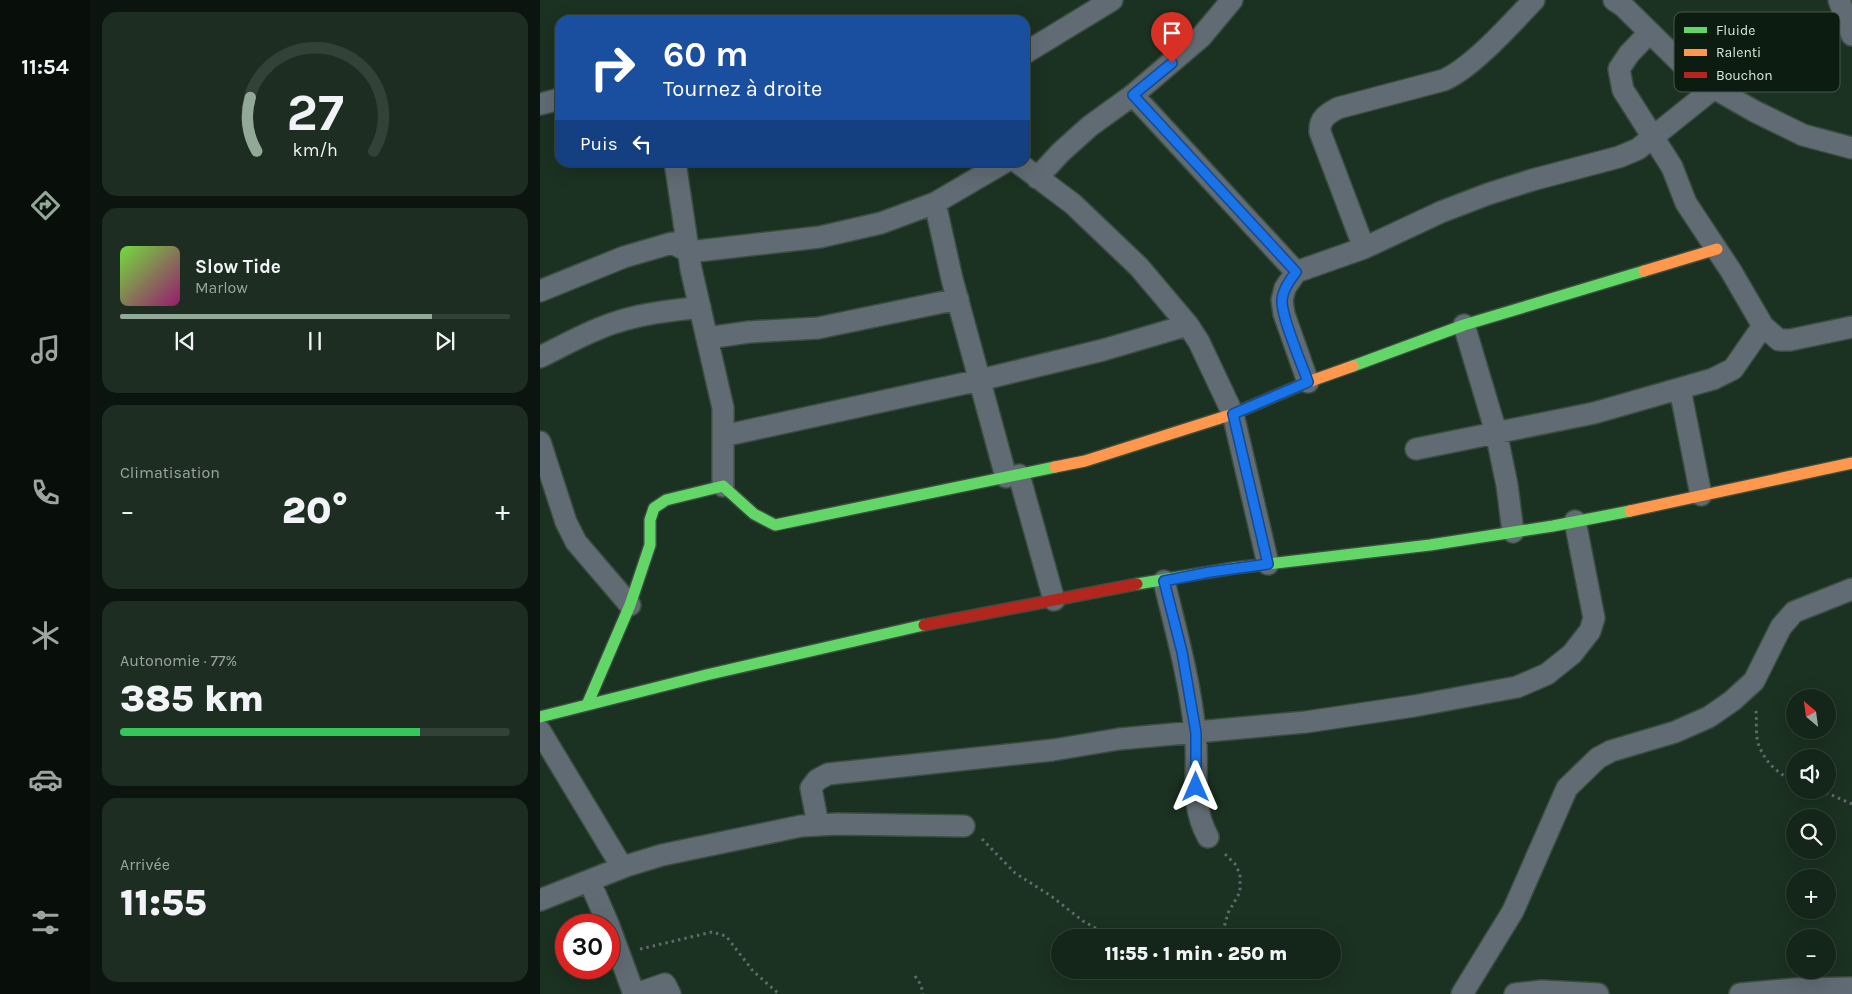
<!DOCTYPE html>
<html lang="fr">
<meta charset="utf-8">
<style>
body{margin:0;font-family:Karla,sans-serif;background:#1d2d22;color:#f1f3f6;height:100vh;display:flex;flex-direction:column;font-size:19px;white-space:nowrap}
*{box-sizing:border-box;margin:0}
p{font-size:16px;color:#9da5a2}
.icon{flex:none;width:28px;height:28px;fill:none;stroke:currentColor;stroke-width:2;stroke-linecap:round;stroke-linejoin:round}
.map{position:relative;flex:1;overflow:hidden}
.details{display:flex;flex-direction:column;gap:12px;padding:12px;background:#0b140e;width:450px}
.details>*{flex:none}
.guide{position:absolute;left:15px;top:15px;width:475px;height:152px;border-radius:15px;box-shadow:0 5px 20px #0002,0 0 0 1px #334238;background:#1a4fa0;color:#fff;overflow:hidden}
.needle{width:32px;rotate:331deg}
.controls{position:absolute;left:1246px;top:689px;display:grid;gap:10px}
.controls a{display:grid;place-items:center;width:50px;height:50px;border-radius:50%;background:#142519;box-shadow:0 5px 20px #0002,0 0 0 1px #334238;font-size:25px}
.speed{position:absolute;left:15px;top:914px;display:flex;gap:10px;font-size:25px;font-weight:700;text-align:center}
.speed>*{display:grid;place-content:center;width:65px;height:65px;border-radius:50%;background:#142519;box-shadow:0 5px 20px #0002,0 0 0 1px #334238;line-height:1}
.speed .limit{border:8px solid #d22;background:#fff;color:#111}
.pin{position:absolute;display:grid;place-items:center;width:42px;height:42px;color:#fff;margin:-51px -21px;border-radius:50% 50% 50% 0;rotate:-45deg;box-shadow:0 0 5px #0007}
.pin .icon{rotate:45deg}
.me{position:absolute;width:55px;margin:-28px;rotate:0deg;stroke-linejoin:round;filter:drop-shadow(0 0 4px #0008)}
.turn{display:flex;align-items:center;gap:18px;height:105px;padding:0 25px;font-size:22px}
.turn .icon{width:65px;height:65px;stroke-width:2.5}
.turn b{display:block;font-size:35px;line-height:42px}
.then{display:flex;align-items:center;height:48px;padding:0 25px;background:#0003;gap:10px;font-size:19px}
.big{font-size:38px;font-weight:800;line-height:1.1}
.details .card{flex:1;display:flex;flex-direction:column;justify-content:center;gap:8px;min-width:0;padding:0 18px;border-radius:15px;background:#1d2d22}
.details .dial{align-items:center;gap:0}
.dial svg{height:130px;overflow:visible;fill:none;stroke:#334238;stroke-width:7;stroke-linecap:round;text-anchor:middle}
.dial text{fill:#f1f3f6;stroke:none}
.song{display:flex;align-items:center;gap:15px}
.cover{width:60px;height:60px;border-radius:8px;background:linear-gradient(135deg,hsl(100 70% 55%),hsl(320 70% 35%))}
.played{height:5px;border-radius:2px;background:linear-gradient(90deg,#93a997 80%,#334238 80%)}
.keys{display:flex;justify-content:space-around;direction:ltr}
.heat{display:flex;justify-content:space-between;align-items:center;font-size:28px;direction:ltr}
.charge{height:8px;border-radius:4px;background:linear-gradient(90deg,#34c759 77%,#334238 0)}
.trip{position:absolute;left:511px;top:929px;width:290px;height:50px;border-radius:25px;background:#142519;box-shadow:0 5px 20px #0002,0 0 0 1px #334238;font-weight:800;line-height:50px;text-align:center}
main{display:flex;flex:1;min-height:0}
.tabs{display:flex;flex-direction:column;width:90px;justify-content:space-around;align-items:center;background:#080f0a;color:#9da5a2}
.tabs .icon{width:35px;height:35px}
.tabs .active{color:#93a997}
.tabs b{font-size:22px;color:#f1f3f6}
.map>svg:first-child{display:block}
</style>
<main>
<nav class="tabs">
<b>11:54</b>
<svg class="icon active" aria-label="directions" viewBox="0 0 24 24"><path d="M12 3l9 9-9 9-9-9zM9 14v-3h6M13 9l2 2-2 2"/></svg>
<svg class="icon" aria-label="music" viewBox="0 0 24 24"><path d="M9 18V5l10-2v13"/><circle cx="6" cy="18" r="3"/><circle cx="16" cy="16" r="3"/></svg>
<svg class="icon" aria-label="phone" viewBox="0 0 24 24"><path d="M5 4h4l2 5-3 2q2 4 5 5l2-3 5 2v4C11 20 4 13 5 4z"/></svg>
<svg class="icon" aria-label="climate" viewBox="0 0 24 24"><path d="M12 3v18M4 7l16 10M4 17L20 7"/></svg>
<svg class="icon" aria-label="car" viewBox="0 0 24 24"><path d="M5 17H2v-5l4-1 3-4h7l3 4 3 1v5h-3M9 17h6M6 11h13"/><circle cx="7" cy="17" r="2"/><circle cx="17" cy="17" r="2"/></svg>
<svg class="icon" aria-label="filters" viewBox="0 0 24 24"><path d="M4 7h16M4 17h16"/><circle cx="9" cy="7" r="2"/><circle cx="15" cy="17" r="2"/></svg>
</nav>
<section class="details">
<div class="card dial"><svg viewBox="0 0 100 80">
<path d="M14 69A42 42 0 1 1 86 69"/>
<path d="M14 69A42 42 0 0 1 10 36" stroke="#93a997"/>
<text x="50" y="56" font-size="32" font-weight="700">27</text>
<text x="50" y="72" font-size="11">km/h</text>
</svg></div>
<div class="card">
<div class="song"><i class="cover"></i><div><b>Slow Tide</b><p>Marlow</p></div></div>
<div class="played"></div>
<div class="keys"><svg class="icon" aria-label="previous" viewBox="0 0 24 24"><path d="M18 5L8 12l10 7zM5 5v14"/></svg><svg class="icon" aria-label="pause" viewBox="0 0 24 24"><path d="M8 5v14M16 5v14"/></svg><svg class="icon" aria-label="next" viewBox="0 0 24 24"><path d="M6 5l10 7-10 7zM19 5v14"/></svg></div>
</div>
<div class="card"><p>Climatisation</p>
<div class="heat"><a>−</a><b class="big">20°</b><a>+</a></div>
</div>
<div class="card"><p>Autonomie · 77%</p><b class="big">385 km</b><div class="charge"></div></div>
<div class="card"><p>Arrivée</p><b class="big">11:55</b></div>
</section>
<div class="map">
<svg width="1312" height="994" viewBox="0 0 1312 994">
<rect width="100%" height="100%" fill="#1b3121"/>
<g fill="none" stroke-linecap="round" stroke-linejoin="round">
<defs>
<path id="street" d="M1074,0l9,6 57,56 34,26 40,23 49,24 49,13
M1299,0l13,35
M1109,33l-20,21 -10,15 4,21 49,77 14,36 45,68 32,55 16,14h11l62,-13
M485,53l87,-53
M593,95l163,177
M0,104l20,-5
M135,162l16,107 32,139v78
M477,162l56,42 66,63 49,58 11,17 34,72 35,150
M497,178l24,-26 29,-26 43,-31 68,-58 31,-37
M395,203l17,76 54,198
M824,248l-44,-116c-1,-13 7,-18 18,-24l106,-28c29,-13 67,-56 90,-80
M0,291l84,-34 48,-14 17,9 131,-15 61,-14 54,-20 70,-41
M924,325l32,107 11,53 6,47
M167,338l42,-6 69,-4 140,-29
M0,357c25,-12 50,-27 77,-35 27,-9 55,-11 83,-15
M768,382l-24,-68 -2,-14 3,-12 11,-16 68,-24 77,-36 47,-18 44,-14 87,-23 19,-8 76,-61
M1140,389l21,106
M183,436l257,-56 123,-30 85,-25
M0,442l26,80 10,20 54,63
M876,449l178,-36 119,-34 20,-10 30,-43
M479,475l35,125
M624,581c12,50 26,100 31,151 5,39 -7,68 13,105
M0,731l82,136
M278,825l-7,-37 6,-8 11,-6 225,-24 66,-11 187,-17 108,-16 103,-19 30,-13 25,-20 18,-23 4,-13 -19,-97
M50,882l19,44 25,68
M0,900l86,-34 36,-11 139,-29 36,-2 127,2
M96,994l29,-10 5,10
M922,994l51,-83 54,-123 31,-30 13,-7 64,-19 34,-15 23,-16 22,-20 27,-54 13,-15 58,-23
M975,994l27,-3 56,3
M1200,994l55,-5 57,-1"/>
<path id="fast" d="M813,366l111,-41 180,-54
M597,584l97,-16 196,-23 123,-19 77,-15
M47,705l43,-100 20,-60v-25l4,-12 12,-8 57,-14 31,28 21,11 280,-58
M0,717l166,-42 218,-50"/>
<path id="slow" d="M1104,271l73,-22
M515,467l30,-6 148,-47 75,-32 45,-16
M1090,511l222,-48"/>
<path id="jam" d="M384,625l213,-41"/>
</defs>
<use href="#street" stroke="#3a4d3f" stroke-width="24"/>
<use href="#fast" stroke="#3a4d3f" stroke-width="14"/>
<use href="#slow" stroke="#3a4d3f" stroke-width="14"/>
<use href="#jam" stroke="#3a4d3f" stroke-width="14"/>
<path stroke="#606a6e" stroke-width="3" stroke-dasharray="2.5 4" stroke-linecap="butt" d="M1216,711c1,11 -1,25 3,35 7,17 20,29 36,35
M1280,790l32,14
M442,839l33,34 36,23 32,25 16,9 18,4 44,4
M681,938l7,-25 12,-21v-18l-5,-10 -11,-11
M100,949l72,-17 14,4 27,35 26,23
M375,976l6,9 2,9"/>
<use href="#street" stroke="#616b73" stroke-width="21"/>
<use href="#fast" stroke="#63d668" stroke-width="11"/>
<use href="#slow" stroke="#ff974d" stroke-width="11"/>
<use href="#jam" stroke="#b3261e" stroke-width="11"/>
</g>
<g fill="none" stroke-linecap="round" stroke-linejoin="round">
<defs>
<path id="route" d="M632,63l-39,32 163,177c-6,8 -13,17 -14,28 -1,17 20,64 26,82l-75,32 35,150 -58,8 -46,9 18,71 14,81v54"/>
</defs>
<use href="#route" stroke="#114b97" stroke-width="12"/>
<use href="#route" stroke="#1a73e8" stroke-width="9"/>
</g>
<rect x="1134" y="12" width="166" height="80" rx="8" fill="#0c1c10" stroke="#485a4c" stroke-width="1"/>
<rect x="1144" y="27" width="23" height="6" fill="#63d668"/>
<rect x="1144" y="49" width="23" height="7" fill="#ff974d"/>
<rect x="1144" y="72" width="23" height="6" fill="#b3261e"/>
<g font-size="14" fill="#d4e9d7">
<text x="1176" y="35">Fluide</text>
<text x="1176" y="57">Ralenti</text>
<text x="1176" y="80">Bouchon</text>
</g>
</svg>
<div class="controls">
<a><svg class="needle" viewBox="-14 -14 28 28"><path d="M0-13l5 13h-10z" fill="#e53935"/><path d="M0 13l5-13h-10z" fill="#9da5a2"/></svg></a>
<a><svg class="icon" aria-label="sound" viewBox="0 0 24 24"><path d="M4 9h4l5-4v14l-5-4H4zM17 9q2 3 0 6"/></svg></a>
<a><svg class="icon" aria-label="search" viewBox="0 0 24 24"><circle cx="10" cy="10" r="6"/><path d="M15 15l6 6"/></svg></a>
<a>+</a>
<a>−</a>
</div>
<div class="speed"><div class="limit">30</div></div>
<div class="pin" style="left:632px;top:63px;background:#d93025"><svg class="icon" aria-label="arrive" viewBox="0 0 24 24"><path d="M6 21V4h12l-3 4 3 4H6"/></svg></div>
<svg class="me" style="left:656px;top:787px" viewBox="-20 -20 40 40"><path d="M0-17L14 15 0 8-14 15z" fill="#1a73e8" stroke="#fff" stroke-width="4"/></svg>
<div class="trip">11:55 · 1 min · 250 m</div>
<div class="guide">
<div class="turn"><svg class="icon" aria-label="right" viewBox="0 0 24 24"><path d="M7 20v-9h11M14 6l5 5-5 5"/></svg><div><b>60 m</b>Tournez à droite</div></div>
<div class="then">Puis<svg class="icon" aria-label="left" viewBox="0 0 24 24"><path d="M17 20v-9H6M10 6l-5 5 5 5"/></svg></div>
</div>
</div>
</main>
